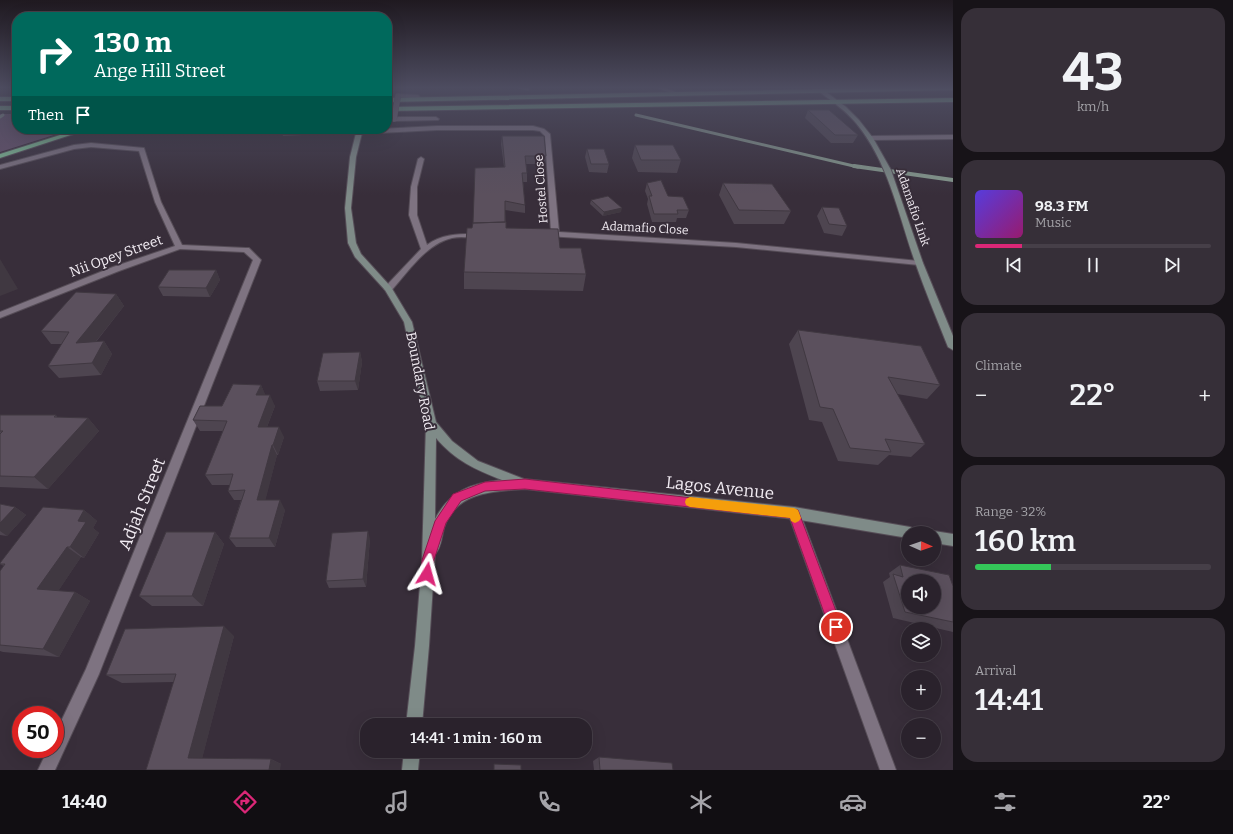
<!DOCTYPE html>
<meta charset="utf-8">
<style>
body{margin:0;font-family:Bitter,serif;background:#362f38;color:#f1f3f6;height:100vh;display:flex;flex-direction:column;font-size:15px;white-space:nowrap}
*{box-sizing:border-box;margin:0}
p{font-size:13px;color:#a5a4a9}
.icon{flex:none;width:22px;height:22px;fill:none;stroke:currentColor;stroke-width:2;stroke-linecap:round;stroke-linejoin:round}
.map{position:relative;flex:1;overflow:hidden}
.drawer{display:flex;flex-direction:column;gap:8px;padding:8px;background:#171318;width:280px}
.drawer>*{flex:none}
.guide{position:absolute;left:12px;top:12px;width:380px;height:122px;border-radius:16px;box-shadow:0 4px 16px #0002,0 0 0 1px #463f48;background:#00695c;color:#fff;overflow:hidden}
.needle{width:26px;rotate:92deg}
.tools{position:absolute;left:901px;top:526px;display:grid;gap:8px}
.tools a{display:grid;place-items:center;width:40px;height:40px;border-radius:50%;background:#2a222c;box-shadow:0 4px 16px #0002,0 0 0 1px #463f48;font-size:20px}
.speed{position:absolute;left:12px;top:706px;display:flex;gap:8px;font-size:20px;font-weight:700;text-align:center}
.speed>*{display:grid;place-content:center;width:52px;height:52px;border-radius:50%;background:#2a222c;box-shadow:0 4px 16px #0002,0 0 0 1px #463f48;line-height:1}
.speed .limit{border:6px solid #d22;background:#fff;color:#111}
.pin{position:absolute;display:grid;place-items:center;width:34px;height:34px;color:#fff;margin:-17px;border:2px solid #fff;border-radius:50%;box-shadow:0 1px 4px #0007}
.me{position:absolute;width:44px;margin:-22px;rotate:8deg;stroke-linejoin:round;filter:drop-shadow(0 0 3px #0008)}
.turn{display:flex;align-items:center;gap:14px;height:84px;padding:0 16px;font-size:18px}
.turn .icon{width:52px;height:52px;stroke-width:2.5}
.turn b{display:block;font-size:28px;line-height:34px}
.then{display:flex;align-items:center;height:38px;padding:0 16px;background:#0003;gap:8px;font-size:15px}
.big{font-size:30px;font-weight:600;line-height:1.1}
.drawer .card{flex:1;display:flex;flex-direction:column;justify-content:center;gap:6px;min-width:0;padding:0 14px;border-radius:16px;background:#362f38}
.drawer .dial{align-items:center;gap:0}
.dial b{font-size:52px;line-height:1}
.song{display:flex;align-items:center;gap:12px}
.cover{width:48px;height:48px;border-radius:6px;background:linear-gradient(135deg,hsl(250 70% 55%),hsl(320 70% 35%))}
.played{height:4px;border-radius:2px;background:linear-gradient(90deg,#db2777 20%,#463f48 20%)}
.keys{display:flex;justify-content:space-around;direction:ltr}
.heat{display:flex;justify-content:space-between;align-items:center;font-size:22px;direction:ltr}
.charge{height:6px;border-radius:3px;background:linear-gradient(90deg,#34c759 32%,#463f48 0)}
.trip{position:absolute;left:360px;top:718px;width:232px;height:40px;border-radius:16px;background:#2a222c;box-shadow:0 4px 16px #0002,0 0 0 1px #463f48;font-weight:600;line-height:40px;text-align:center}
.menu{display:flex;height:64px;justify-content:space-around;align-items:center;background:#110e12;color:#a5a4a9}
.menu .icon{width:28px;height:28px}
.menu .current{color:#db2777}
.menu b{font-size:18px;color:#f1f3f6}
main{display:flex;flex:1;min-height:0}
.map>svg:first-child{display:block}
</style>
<main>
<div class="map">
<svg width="953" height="770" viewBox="0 0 953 770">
<rect width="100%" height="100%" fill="#382e3a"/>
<path fill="#66516b" d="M0,114h17v15h56l-73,23z"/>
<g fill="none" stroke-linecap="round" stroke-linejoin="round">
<path stroke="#879a8e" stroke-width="3" d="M518,87l10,2
M636,115l222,52
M0,117l3,-2"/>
<path stroke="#879a8e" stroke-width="4" d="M854,166l99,14"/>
<defs>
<path id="street" d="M398,94l20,1 4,4 -3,2 -3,-3 -20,-1v-2z
M436,117l3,2 -1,1 -44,1 -3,-2 3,-2z
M437,126h96l11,3 6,5 9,98 177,11 183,18 4,2 -4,2 -183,-18 -190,-11h-3v-4h8l-6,-96 -5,-5 -7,-1h-96l-77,4 -3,-2 3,-2z
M953,135v4l-83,1 -3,-2 3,-2z
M91,143l53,5 17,54 21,43 64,3h3l12,12 -162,414 -44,96h-17l10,-21h7v-15l31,-65 167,-409 -9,-8 -64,-3 -61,22 -119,47v-6l113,-45 62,-21 -20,-44 -16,-51 -48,-4 -17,2 -74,20v-4l74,-20z
M421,157l3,2 -7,28v28l10,30c16,-12 34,-11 53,-11l4,2 -4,2c-9,0 -19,-2 -28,0 -26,6 -44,34 -61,53l-3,1 -4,-3 1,-2 36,-38 -12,-34 2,-28 7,-28z
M794,507l4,2 2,4 96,257h-16l-92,-257 2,-4z"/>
<path id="secondary" d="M654,87h7l21,7 -5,1z
M821,91h4l21,16 13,13 14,18 18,32 32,93 30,73v14l-5,-3c-11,-28 -23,-56 -33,-85 -17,-48 -26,-99 -59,-139 -10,-12 -23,-21 -35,-30z
M357,129h6l-7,28 -5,51 5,35 5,11 30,33 21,35 24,100 16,19 26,20 46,18 270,28 116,20 4,2 2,4h-8v5l-114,-19 -269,-30c-31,2 -70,3 -81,39 -2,8 -3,21 -9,26l-6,92 -7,79h-16l9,-79 7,-86 4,-136 -22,-102 -19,-32 -30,-33 -7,-14 -3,-35 5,-51zM436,438c20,23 38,31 66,42 -31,3 -52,11 -67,39z
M934,531l19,3v12l-19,-3v-10h-5z
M404,751h16l-2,19h-16z"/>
<path id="highway" d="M916,87h37v3l-566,12v-4z
M0,97h17v4h-17z
M953,98v4l-566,9v-4z
M0,106h17v4h-17z
M79,129h10l-89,29v-4z"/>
</defs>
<use href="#street" stroke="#564d57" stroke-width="2"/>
<use href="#secondary" stroke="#564d57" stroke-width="2"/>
<use href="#highway" stroke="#564d57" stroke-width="2"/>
<use href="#street" fill="#7e7381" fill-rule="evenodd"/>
<use href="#secondary" fill="#7f8b88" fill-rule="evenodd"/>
<use href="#highway" fill="#81c297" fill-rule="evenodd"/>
<defs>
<path id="street-bridge" d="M394,119l4,-23"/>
</defs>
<use href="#street-bridge" stroke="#564d57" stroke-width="6" stroke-linecap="butt"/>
<use href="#street-bridge" stroke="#7e7381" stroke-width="5.5"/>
</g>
<path fill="#4e4550" d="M387,87h21l-1,3h-20z
M808,110l50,25 -5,8h-22l-26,-25z
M281,129h43l-1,5 -40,2z
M502,136l44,20 -1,8h-19l1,9v9h-4l2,23v8l-20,-3 1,18 54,20 26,26 -3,17 -119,-2v-17l8,-44 32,-61 -3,-23z
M635,145l46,15 -4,13 -39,-1 -6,-14z
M587,149l22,15 -2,9 -18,-1 -4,-15z
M647,183l21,13 21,14 -3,8h-9l-1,4h-24l-5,-18 1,-5 -3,-8z
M723,183l68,28 -7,13h-50l-15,-29z
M591,200l30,12 -18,4 -13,-12z
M822,207l25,19 -5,10 -18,-3 -7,-17z
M216,270l4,10 -10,17 -47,-1 -5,-9z
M116,294l8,12 -28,36 8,-1 8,13 -11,21 -42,3 -11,-12 14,-22h-11l-10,-13z
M798,330l142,55 -13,14 -30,-5 28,50 -14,13 -22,-2 -11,10 -40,-4 -16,-39 -13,-2 -20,-76z
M360,352l2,10 -4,28 -38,1 -3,-10z
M261,385l4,10 10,11 -8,21 17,10 -6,18h-1l-12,45 20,10 -10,37h-39l-7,-9 12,-38h-7l-6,-9 2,-6h-18l-7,-10 18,-44h-23l-7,-11 29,-14z
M0,415h56l1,2 31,1 11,13 -51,58 -48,-2z
M0,504l15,3 11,8 -19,21 -7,-1z
M84,510l13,11 -4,7 6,5 -15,25 -3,-1 -23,34 17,1 15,9 -31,56 -56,-5 -3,-1v-80l4,-5 -4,-2v-1z
M215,532l9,12 -21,62h-51l-13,-10z
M370,539l-4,48 -37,1 -3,-7z
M900,565l53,21v46l-60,-14 -10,-36 7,-5 -1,-4z
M234,636l-32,122 69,1 10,5 -135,6 28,-88 -52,1 -16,-8z
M599,757l74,13h-79l-1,-9z"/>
<path fill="#403841" d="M322,129h2l-1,5z
M622,208l-1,4 -18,4 1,-4z
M0,259l18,30 -18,7z
M216,270l4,10 -10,17 -4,-9z
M116,294l8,12 -39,49 -9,-12z
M104,341l8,13 -11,21 -9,-12z
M360,352l2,10 -4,28 -3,-9z
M261,385l5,11 -10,-1z
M270,395l5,11 -12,31 -5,-10z
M88,418l11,13 -51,58 -14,-12z
M279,427l5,10 -6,18 -5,-10z
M272,445l5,10 -14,55 -6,-10z
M280,500l5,10 -10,37 -6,-9z
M15,507l11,8 -19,21 -7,-5v-8z
M84,510l13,11 -4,7 6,5 -15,25 -14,-11 8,-26z
M368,531l2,8 -4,48 -3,-8z
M215,532l9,12 -21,62 -11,-10z
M67,547l14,10 -28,42 -16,-10z
M75,592l15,9 -31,56 -16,-8z
M224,626l10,10 -33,127 -13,-5z
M271,759l10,5 -1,6h-11z"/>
<path fill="#5b505d" stroke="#403841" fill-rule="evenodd" d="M808,110h21l29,25h-23z
M502,136h42l2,20h-21l2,17h-5l3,32 -20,-4v21l-32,1 2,-55 30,-1z
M635,145h38l8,15h-40z
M587,149h17l5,15h-18z
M661,180l7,16 15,1 6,13h-12l1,4h-24l-5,-18h3l-5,-13z
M723,183l49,1 19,27 -52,-1z
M608,196l14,12 -18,4 -13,-12z
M822,207l17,1 8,18 -18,-2z
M506,222v6l52,1 2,19h21l5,26 -122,-2 3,-44h5l1,-5z
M169,270h47l-10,18 -48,-1z
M76,292l40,2 -40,49 28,-2 -12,22 -44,3 21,-34 -28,-1z
M798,330l123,16 19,39 -52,-8 37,67 -40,-5 6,13 -41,-4 -17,-39 -13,-2z
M360,352l-5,29h-38l6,-28z
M233,384l28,1 -5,10h14l-12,32h21l-6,18h-1l-15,55h23l-11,38h-40l16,-48 -17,1 5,-17 -28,1 22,-54 -34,-1 7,-14h22z
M0,415h56l-2,2 34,1 -54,59 -34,-1v-42l3,-3h-3z
M0,504l15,3 -15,16z
M43,507l41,3 -6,11 8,1 -16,25h-3l-30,42 38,3 -32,57 -43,-4v-74l5,-7h-5v-1z
M368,531l-5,48 -37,2 6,-48z
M166,532h49l-23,64h-53z
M900,565l49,10 4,11v36l-48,-10 -12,-38 10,3zM908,581h26v26h-26z
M224,626l-36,132 83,1 -2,11h-123l30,-96 -70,1 19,-46z
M599,757l73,6 1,7h-73z
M494,764l27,1v5h-27z"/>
<linearGradient id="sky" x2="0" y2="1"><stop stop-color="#1f1920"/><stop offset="0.45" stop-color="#4d4c60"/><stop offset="1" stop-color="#4d4c60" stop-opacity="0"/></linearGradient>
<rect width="953" height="195" fill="url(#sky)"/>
<path fill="#db2777" stroke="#8e194d" d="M525,479l273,31 44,117 -2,5 -4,2 -5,-2 -41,-114 -265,-29 -40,2 -24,10 -15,22 -12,37 -3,19 -4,1 -4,-1 -2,-5 1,-14 13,-39 18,-27 32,-12z"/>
<path fill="#f59e0b" d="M690,497l104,11 4,2 3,8 -2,3 -4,2 -4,-2 -1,-3 -100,-11 -4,-2 -1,-3 1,-3z"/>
<g text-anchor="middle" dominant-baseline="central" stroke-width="4" stroke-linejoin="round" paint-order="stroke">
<g font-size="12" fill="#f1ebf2" stroke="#382e3a">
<text transform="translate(541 189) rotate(-94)">Hostel Close</text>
<text transform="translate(913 207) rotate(71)">Adamafio Link</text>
<text transform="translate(645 228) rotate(3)">Adamafio Close</text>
</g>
<g font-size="14" fill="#f1ebf2" stroke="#382e3a">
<text transform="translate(116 256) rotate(-20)">Nii Opey Street</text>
<text transform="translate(420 381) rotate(79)">Boundary Road</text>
</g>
<g font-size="17" fill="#f1ebf2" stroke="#382e3a">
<text transform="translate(720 488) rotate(6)">Lagos Avenue</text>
<text transform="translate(142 504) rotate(-68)">Adjah Street</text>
</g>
</g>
</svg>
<div class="tools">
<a><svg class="needle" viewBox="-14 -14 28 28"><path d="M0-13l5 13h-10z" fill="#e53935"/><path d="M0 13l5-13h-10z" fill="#a5a4a9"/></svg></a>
<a><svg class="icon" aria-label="sound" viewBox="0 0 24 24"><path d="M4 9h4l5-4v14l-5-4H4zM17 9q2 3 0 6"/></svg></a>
<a><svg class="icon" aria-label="layers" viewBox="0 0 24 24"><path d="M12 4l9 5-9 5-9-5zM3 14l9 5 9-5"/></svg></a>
<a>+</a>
<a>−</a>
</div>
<div class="speed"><div class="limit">50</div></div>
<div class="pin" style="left:836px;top:627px;background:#d93025"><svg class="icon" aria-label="arrive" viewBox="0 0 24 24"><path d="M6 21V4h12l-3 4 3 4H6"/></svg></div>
<svg class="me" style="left:427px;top:574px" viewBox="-20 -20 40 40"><path d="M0-17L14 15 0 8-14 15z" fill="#db2777" stroke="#fff" stroke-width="4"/></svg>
<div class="trip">14:41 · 1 min · 160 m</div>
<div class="guide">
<div class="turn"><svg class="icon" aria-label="right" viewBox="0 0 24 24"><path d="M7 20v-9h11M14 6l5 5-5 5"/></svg><div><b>130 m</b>Ange Hill Street</div></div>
<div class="then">Then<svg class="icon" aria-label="arrive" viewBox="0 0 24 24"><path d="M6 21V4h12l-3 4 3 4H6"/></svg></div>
</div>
</div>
<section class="drawer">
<div class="card dial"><b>43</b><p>km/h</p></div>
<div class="card">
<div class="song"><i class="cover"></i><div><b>98.3 FM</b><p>Music</p></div></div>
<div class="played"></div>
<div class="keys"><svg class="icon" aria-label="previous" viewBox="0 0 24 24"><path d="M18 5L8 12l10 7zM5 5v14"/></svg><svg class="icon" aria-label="pause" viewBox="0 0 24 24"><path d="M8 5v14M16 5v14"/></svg><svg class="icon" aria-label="next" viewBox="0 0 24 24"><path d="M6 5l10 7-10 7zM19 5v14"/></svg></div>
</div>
<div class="card"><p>Climate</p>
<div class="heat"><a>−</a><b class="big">22°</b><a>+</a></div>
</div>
<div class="card"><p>Range · 32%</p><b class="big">160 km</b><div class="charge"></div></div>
<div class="card"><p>Arrival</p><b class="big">14:41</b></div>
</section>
</main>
<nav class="menu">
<b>14:40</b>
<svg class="icon current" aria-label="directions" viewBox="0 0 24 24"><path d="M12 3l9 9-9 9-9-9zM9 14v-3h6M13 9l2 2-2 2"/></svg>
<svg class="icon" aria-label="music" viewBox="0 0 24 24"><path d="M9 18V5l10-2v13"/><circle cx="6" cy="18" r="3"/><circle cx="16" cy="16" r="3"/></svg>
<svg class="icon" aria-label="phone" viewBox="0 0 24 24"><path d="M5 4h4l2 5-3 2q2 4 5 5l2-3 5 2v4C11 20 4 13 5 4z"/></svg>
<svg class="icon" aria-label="climate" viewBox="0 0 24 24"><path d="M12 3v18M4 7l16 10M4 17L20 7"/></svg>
<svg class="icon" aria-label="car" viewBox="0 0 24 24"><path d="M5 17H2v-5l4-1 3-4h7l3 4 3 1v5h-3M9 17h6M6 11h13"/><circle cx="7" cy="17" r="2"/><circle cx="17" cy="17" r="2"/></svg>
<svg class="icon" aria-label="filters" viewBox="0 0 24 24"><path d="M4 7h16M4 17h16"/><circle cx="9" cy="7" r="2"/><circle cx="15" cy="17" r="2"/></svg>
<b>22°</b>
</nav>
